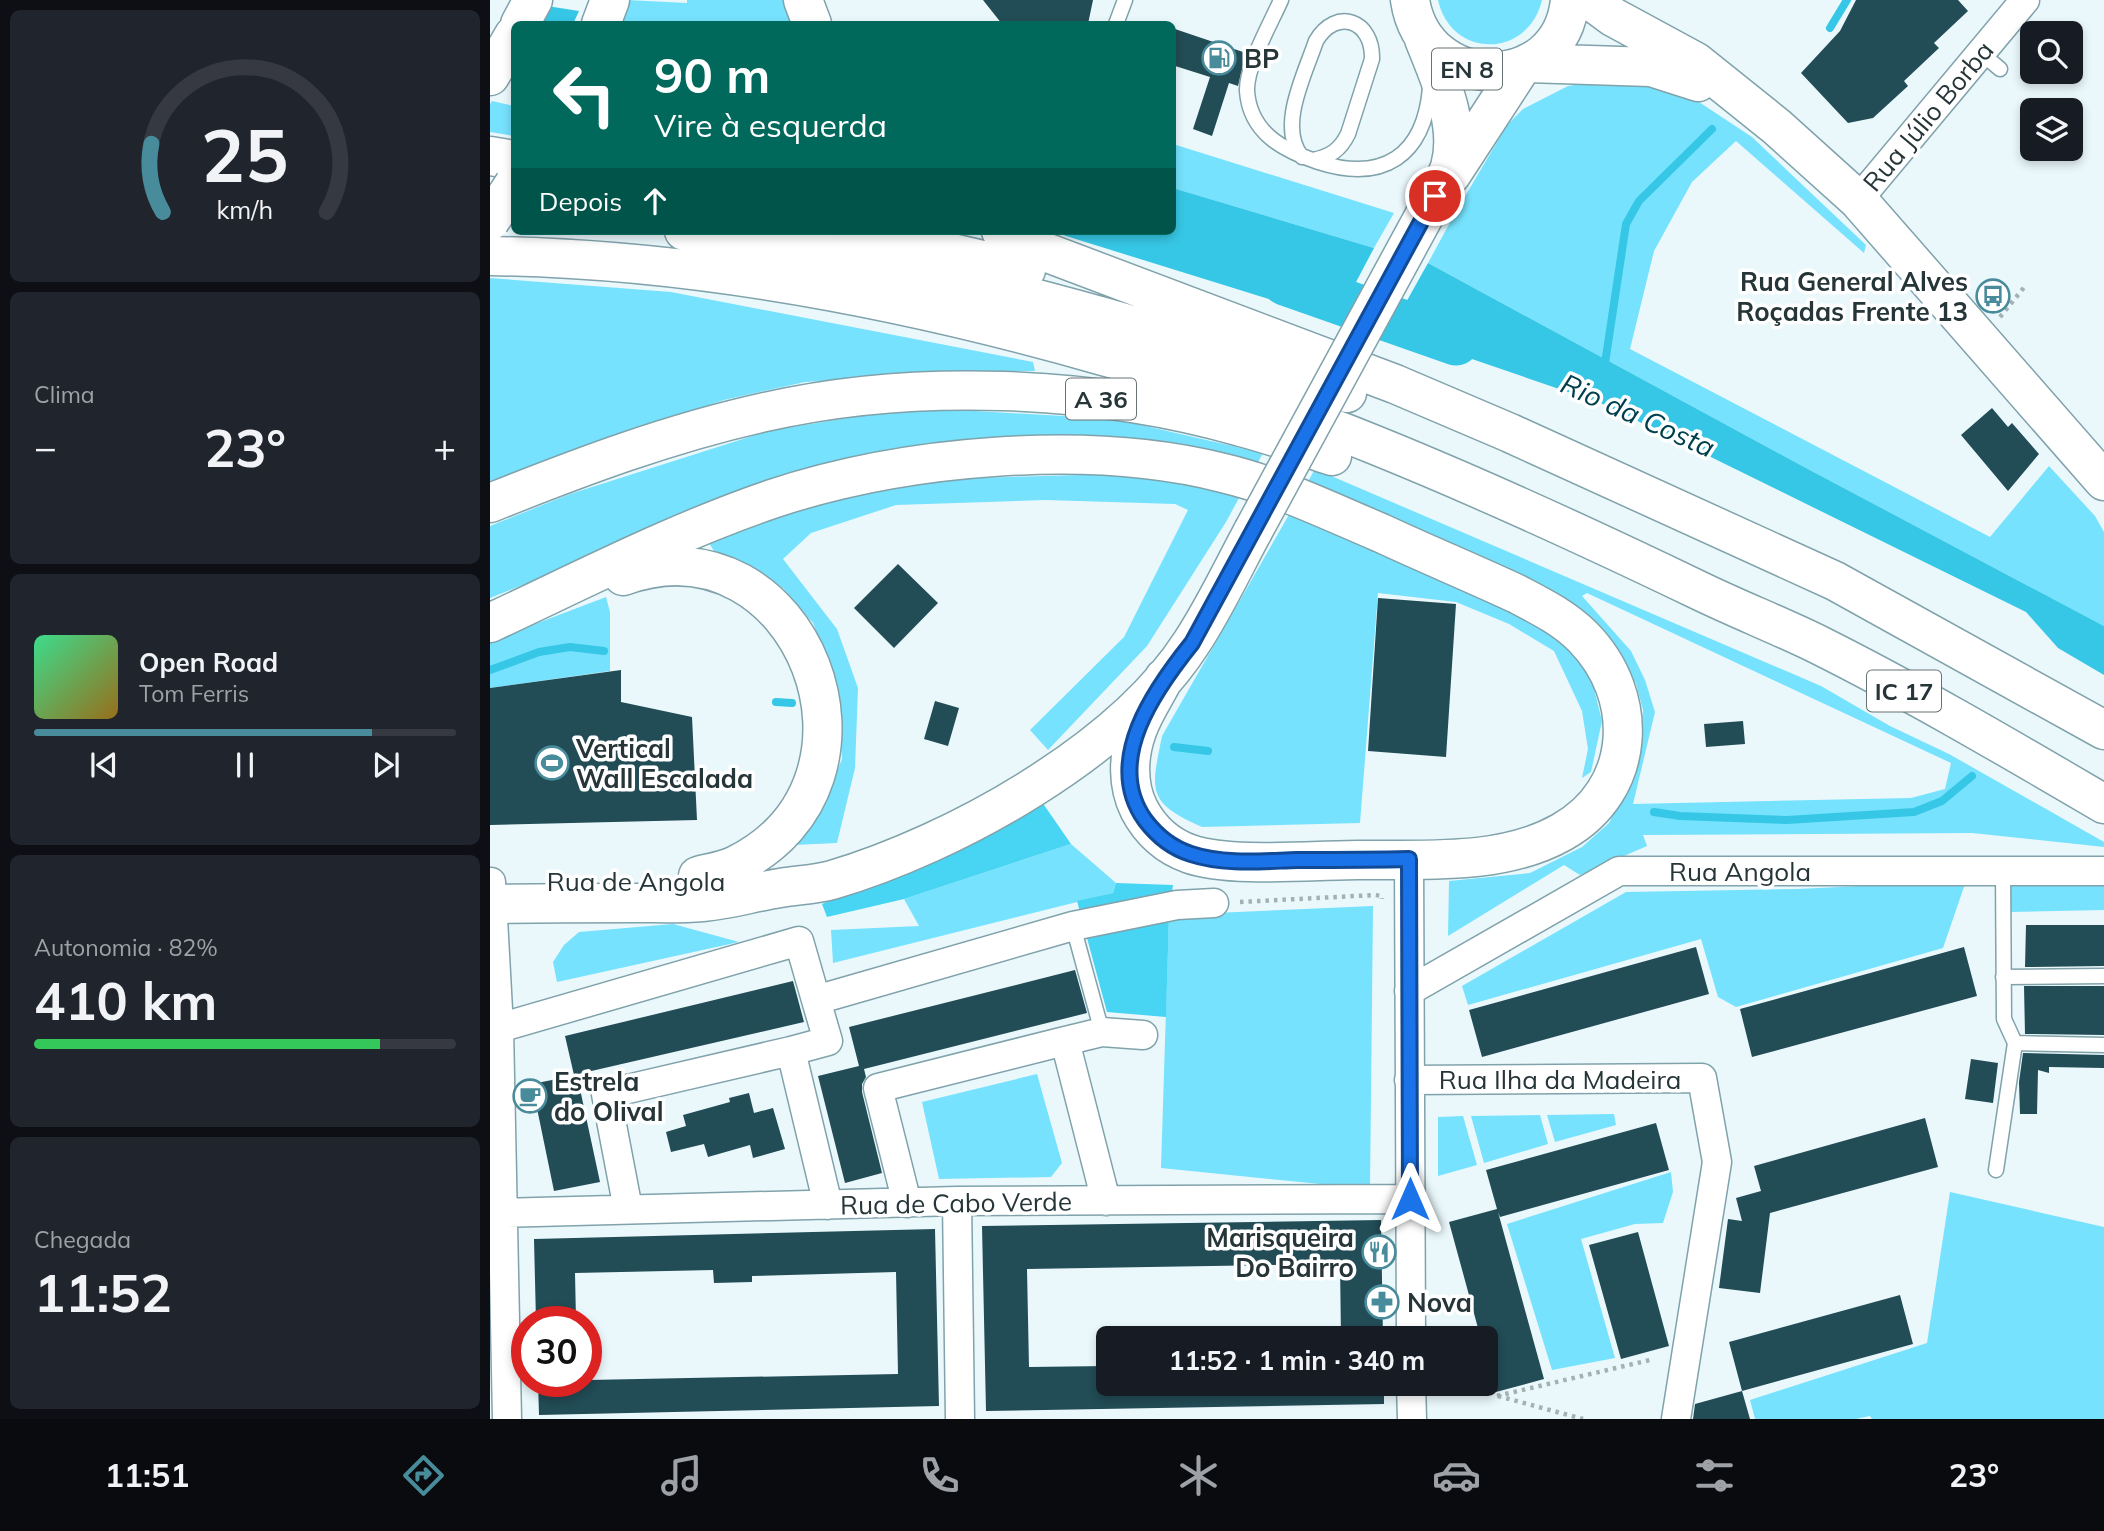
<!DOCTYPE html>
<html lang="pt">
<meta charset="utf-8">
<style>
body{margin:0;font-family:Mulish,sans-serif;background:#20242c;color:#f1f3f6;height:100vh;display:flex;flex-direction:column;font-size:26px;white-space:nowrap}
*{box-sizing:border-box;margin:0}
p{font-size:23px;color:#9ea1a6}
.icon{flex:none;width:38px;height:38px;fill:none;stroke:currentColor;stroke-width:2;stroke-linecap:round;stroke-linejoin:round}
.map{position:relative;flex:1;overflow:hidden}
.side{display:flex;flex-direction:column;gap:10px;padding:10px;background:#0d0f14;width:490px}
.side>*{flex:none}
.banner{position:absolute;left:21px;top:21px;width:665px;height:214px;border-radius:10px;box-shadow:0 4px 10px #0003;background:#00695c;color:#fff;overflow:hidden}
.tools{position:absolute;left:1530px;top:21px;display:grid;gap:14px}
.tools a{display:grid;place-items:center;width:63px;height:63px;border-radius:10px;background:#171b24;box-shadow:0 4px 10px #0003;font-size:35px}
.speed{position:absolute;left:21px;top:1306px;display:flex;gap:14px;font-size:35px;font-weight:700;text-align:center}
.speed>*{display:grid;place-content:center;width:91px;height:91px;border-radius:50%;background:#171b24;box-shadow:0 4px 10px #0003;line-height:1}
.speed .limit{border:10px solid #d22;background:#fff;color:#111}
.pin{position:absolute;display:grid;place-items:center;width:60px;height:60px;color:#fff;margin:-30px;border:4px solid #fff;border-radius:50%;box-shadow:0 2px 7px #0007}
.me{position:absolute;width:77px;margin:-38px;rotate:0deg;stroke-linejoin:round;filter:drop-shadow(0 0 5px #0008)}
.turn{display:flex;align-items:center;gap:24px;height:147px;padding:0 28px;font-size:32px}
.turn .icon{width:91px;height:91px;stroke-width:2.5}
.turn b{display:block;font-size:49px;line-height:60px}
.then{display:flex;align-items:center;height:66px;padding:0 28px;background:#0003;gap:14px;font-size:26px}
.big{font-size:52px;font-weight:700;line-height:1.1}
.side .card{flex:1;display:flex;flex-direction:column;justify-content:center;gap:10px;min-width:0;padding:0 24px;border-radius:10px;background:#20242c}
.side .dial{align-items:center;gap:0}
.dial svg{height:182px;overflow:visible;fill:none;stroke:#363941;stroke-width:7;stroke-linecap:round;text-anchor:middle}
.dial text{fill:#f1f3f6;stroke:none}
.song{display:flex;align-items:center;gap:21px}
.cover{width:84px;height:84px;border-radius:10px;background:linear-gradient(135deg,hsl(150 70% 55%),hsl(40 70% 35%))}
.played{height:7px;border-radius:4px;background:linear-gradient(90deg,#488b9b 80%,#363941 80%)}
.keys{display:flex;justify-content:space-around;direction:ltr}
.heat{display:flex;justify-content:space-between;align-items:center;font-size:38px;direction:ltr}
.charge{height:10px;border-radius:5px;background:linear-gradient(90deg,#34c759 82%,#363941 0)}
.trip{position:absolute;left:606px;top:1326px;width:402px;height:70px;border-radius:10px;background:#171b24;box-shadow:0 4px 10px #0003;font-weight:700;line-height:70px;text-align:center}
.menu{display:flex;height:112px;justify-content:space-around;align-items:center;background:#090b0e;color:#9ea1a6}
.menu .icon{width:49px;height:49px}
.menu .current{color:#488b9b}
.menu b{font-size:32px;color:#f1f3f6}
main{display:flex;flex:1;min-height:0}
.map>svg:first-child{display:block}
</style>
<main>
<section class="side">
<div class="card dial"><svg viewBox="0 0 100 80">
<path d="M14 69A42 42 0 1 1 86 69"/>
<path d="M14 69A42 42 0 0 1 9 39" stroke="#488b9b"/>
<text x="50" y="56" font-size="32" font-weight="700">25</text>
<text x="50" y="72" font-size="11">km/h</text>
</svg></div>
<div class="card"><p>Clima</p>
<div class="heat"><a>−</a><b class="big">23°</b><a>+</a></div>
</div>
<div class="card">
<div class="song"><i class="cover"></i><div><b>Open Road</b><p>Tom Ferris</p></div></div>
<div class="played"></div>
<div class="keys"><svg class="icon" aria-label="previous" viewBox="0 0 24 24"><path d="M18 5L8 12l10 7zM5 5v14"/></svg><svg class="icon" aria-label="pause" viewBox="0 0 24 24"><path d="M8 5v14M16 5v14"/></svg><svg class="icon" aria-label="next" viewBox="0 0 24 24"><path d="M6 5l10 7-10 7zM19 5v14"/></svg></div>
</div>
<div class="card"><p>Autonomia · 82%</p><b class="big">410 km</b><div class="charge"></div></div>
<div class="card"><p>Chegada</p><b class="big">11:52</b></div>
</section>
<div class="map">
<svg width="1614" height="1419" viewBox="0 0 1614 1419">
<rect width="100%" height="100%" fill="#eaf8fc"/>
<path fill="#76e2fd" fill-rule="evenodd" d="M137,0l60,3v-3h103l9,24 -183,-1z
M948,0h104c-14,59 -91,59 -104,0z
M1109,81l39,3 58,16 56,37 114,108 -2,8 -128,-112 -44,41 -38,69 -24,98 360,188 59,-71 46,50 9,16v94l-298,-158 -378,-205 26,-48 53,-90 16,-16 45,-23z
M2,101l22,5v30l-24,-4v-28z
M682,144h1l221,69 -20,35 -201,-60z
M0,278l181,14 362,70 2,9h-65l-165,11 -81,18 -234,81z
M468,410l157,9 148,34 -8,15 -274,-23 -342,94 -149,59v-72l80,-32 198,-63 116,-19z
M825,469l506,217 69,40 59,28 155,88v5l-132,-14 -329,2 4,11 -67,29 -16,-10 -116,71 1,-55 81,-8 52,-26 27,-24 22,-42 8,-26 4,-45 -7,-26 -20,-37 -42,-40 -268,-122zM1097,593l364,170 -6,26 -34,9 -278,6 22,-92 -10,-32 -14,-29 -49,-55z
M626,474l72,10 51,14 -13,24 -79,124 -99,104 -18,-20 94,-93 64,-127 -13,-6 -130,-4 -149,5 -85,28 -28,26 54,70 21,59 -3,80 -18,75 -44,2 31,-43 18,-43 -2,-35 -7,-52 -20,-49 -30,-35 -69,-37 -5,-8 25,-13 114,-37 120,-15z
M801,511l227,99 48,38 24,24 12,49 -11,51 -9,6 6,-29 -6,-38 -28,-60 -45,-27 -53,-22 -78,-9 -18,230 -158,4c-56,-25 -51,-36 -40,-91z
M116,597l4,15v59l-120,17v-47z
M581,844l45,39 -3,10 -280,70 -2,-33 88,-4 -15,-27z
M1614,880v30l-94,2 1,-29z
M1476,881l-23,67 -207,59 -18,-10 -17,-58 -233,66 -6,-19 164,-94 171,-3z
M883,906l-3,283 -209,-21 8,-253z
M183,924l66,18 -182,40 -4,-20 11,-17 15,-13z
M547,1074l25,89 -11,14 -112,2 -17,-77z
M1124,1114l2,11 -61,17 -8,-27z
M1050,1115l8,29 -64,19 -13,-47z
M973,1116l14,49 -39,11v-59z
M1181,1172l2,20 -10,31 -28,1 -54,15 34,119 -63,12 -45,-146z
M1460,1192l154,35v192h-232l-2,-3 -14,3h-101l-5,-19 177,-57z"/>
<path fill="#48d4f3" d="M552,802l29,42 -167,55 -77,18 -5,-13z
M626,883l57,2 -4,30 -3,102 -59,-5 -30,-111 36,-8z"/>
<path fill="#36c7e6" d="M57,6l32,5 -6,13h-35z
M683,188l201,60 -38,72 -286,-89h122z
M938,263l378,205 298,158v49l-46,-27 -32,-36 -423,-208 -213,-73z"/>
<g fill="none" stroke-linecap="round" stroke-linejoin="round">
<path stroke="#36c7e6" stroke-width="8" d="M1340,28l17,-28
M1114,370l22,-146 13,-23 73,-72
M0,670l49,-18 31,-5 34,4
M286,702l16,1
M684,747l34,4
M1164,812l26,4 107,4 127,-8 28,-11 30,-25"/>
<path stroke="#36c7e6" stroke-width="47" d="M795,282l171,60"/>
</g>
<path fill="#224c56" d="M493,0h110l-5,24h-86z
M1366,0h102l10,11 -34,32 5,5 -35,33 4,5 -35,32 -25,5 -47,-50 39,-42z
M682,28l74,25 -8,33 -9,-3 -17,53 -19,-7 17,-52 -38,-12z
M1502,408l16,19 4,-4 27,31 -31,37 -47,-56z
M408,564l40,39 -44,45 -40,-40z
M888,598l78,6 -10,153 -78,-6z
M131,670v32l71,15 5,103 -207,5v-137z
M445,701l24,7 -11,38 -24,-7z
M1253,721l2,23 -39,3 -2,-23z
M1536,925h78v41l-79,1z
M1206,947l13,47 -227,63 -13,-47z
M1474,947l13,49 -225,61 -12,-48z
M585,970l12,43 -223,56 2,8 -4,7v8l20,81 -37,10 -27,-107 41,-10 -10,-39z
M303,981l11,41 -230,53 -9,-39z
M1534,986h80v49l-79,-1z
M1533,1053l81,2v13l-55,-1v6l-11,-3 -1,44h-17l-1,-32z
M1481,1059l27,4 -5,40 -28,-4z
M87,1075l23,107 -46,9 -22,-107z
M259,1093l5,20 19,-5 12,41 -32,9 -3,-13 -42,12 -4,-13 -33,8 -5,-20 20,-6 -3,-11 47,-13 -1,-4z
M1435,1118l13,49 -168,46 -10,80 -41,-5 9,-69 14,2 -6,-23 25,-7 -7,-25z
M1166,1123l13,47 -169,47 -2,-5 46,167 -48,13 -10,-36v-17h-5l-32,-117 48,-13 -11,-39z
M891,1220l2,119h-42l-1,-75 -313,5 2,98 79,-1v18h276v20l-398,7 -4,-185z
M445,1229l4,177 -400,9 -1,-34 360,-7 -2,-102 -144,4v6l-38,1 -1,-13 -138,3 1,48h-40l-2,-82z
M1148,1232l31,114 -48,13 -32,-114z
M1410,1295l13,49 -171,47 -13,-49z
M1252,1391l8,28h-57l2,-15z"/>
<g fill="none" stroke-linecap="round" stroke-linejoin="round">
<defs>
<path id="service" d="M791,0c-10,23 -35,66 -34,91 3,42 36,59 71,71 65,21 106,-6 112,-74
M626,24l9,-24
M1491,53l19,16
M812,157c-25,-30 3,-83 14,-116 20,-34 57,-21 56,18l-24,75c-8,16 -17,22 -35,26
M583,926l29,106
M1513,977l101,-1
M1525,1043l89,2
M1506,1170l19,-127 -11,-24 -1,-148"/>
<path id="minor" d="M1368,200l167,-200
M919,859l2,480
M1,882l8,146 8,391
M919,991l210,-120h485
M9,1028l300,-87 17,59 257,-74 104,-21 37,-2
M575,1041l37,-9 41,3
M301,1051l37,-10 -12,-41
M919,1080l293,-2 15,84 -41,257
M467,1201l3,218
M417,1203l-29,-115 187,-47 41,160
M138,1209l-22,-115 185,-43 37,154
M13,1213l454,-12 453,-2
M921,1384l1,35"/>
<path id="primary" d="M920,0c14,94 151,96 160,0
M1100,0l23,17 83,45 81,65 81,73 246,281
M934,39c15,38 38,86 26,128 -3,10 -10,20 -15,29
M1038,63l123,4 47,15
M961,175l71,-109
M133,576c178,-64 285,206 111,290 -11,5 -25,7 -36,10
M0,623c92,-43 185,-91 282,-124 132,-44 316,-60 451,-26 55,13 106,38 158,60 45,21 91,40 136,61 23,12 47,24 66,43 58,59 54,153 -21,195 -60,34 -137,27 -204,28 -45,0 -127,8 -168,-6 -23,-8 -40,-24 -51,-45 -12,-24 -11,-53 -2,-78 6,-18 18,-35 27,-53
M0,904c49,-1 99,-1 148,-1 21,0 43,1 64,-1 26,-2 52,-10 78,-14 17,-3 34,-3 52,-8 122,-36 290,-129 360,-238 23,-35 41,-74 61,-111"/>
<path id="trunk" d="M313,0l9,24
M30,24l13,-24
M111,24l9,-24
M0,76l24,-41
M0,156l24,4
M194,231c225,26 448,89 663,162
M367,231l169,39
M511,231l31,16 363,137 115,49 325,148 269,149
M0,256c208,3 414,43 613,100 92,25 184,53 272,89 109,44 217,94 323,145 39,19 80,35 119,54 98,49 193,105 287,160
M0,503c90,-36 180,-70 275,-91 149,-34 330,-27 476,15 31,8 61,19 91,29"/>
</defs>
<use href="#service" stroke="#80a2ab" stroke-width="17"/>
<use href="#minor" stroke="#80a2ab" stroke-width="31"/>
<use href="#primary" stroke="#80a2ab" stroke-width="41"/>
<use href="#trunk" stroke="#80a2ab" stroke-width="41"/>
<path stroke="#a2b1b4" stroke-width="4.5" stroke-dasharray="3.5 5" stroke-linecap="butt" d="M1510,317l26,-32
M750,902l135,-7 7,1v3
M1007,1396l153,-36
M1008,1396l85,23"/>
<use href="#service" stroke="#fff" stroke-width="14"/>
<use href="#minor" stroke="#fff" stroke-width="28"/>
<use href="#primary" stroke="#fff" stroke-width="38"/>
<use href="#trunk" stroke="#fff" stroke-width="38"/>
<defs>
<path id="primary-bridge" d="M763,531l182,-335"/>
<path id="trunk-bridge" d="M0,221l24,-37"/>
</defs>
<use href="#primary-bridge" stroke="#80a2ab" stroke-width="41" stroke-linecap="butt"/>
<use href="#trunk-bridge" stroke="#80a2ab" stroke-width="41" stroke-linecap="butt"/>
<use href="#primary-bridge" stroke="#fff" stroke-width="38"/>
<use href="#trunk-bridge" stroke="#fff" stroke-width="38"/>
</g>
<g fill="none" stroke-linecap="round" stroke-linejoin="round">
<defs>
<path id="route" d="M920,1199l-1,-340c-37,1 -74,1 -112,1 -34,1 -73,5 -106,-6 -19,-6 -34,-18 -46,-34 -42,-59 10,-131 47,-177l243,-447"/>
</defs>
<use href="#route" stroke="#114b97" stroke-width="18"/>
<use href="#route" stroke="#1a73e8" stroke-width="12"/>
</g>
<defs>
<symbol id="fuel-ring" viewBox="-11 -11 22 22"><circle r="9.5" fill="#fff" stroke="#488b9b" stroke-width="1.5"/><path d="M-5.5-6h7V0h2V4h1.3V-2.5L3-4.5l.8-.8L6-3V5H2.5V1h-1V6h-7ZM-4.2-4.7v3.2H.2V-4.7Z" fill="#488b9b"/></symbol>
<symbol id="bus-ring" viewBox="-11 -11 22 22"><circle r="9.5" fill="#fff" stroke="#488b9b" stroke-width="1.5"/><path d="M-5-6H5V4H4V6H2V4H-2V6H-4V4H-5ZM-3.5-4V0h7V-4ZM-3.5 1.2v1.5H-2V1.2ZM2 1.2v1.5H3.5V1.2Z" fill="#488b9b"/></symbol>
<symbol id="stadium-ring" viewBox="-11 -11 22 22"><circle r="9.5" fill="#fff" stroke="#488b9b" stroke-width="1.5"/><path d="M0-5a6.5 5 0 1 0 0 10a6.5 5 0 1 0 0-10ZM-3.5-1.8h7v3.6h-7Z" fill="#488b9b"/></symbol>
<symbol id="cafe-ring" viewBox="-11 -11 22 22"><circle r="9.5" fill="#fff" stroke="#488b9b" stroke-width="1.5"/><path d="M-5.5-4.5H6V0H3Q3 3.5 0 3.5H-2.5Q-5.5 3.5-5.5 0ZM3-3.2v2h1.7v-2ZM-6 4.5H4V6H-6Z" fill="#488b9b"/></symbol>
<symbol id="restaurant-ring" viewBox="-11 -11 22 22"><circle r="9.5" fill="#fff" stroke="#488b9b" stroke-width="1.5"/><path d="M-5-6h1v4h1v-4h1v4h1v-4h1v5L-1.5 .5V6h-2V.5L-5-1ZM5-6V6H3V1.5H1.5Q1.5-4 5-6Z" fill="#488b9b"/></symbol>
<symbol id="pharmacy-ring" viewBox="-11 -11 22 22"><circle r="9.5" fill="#fff" stroke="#488b9b" stroke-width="1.5"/><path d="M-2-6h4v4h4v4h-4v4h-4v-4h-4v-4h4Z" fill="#488b9b"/></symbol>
</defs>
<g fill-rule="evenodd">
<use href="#fuel-ring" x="710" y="39" width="38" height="38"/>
<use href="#bus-ring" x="1484" y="277" width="38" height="38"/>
<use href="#stadium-ring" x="43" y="744" width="38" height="38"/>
<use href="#cafe-ring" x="21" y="1077" width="38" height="38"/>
<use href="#restaurant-ring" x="870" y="1233" width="38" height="38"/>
<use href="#pharmacy-ring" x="873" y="1283" width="38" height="38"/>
</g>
<g text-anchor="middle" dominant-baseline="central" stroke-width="7" stroke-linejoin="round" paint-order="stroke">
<g fill="#fff" stroke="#677274" stroke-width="2">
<rect x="942" y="48.5" width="70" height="41" rx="5"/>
<rect x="576" y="378.5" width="70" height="41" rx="5"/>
<rect x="1377" y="670.5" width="74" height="41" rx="5"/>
</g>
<g font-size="24" font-weight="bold" fill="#263538">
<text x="977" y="69">EN 8</text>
<text x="611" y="399">A 36</text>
<text x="1414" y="691">IC 17</text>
</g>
<g font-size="26" font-weight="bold" fill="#263538" stroke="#fff" text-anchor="start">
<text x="754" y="58">BP</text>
<text x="1478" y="281" text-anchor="end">Rua General Alves<tspan x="1478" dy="30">Roçadas Frente 13</tspan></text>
<text x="86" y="748">Vertical<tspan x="86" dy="30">Wall Escalada</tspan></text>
<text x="64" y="1081">Estrela<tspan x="64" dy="30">do Olival</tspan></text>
<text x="864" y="1237" text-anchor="end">Marisqueira<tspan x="864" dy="30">Do Bairro</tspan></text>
<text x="917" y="1302">Nova</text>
</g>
<g font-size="26" fill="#263538" stroke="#fff">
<text transform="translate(1438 116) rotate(-50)">Rua Júlio Borba</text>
<text x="1250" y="871">Rua Angola</text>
<text x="146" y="881">Rua de Angola</text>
<text x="1070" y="1079">Rua Ilha da Madeira</text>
<text transform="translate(466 1203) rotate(-1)">Rua de Cabo Verde</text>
</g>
<g font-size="28" font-style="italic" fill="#00404c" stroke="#fff">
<text transform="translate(1148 415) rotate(24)">Rio da Costa</text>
</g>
</g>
</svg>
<div class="tools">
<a><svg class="icon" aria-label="search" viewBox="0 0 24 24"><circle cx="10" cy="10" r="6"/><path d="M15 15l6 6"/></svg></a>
<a><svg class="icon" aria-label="layers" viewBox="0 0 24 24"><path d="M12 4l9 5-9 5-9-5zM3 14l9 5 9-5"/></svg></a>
</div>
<div class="speed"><div class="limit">30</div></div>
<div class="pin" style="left:945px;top:196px;background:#d93025"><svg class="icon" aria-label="arrive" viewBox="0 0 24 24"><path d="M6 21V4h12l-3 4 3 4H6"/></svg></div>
<svg class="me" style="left:920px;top:1199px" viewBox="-20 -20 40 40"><path d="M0-17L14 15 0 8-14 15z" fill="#1a73e8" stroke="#fff" stroke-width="4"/></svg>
<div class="trip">11:52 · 1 min · 340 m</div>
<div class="banner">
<div class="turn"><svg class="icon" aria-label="left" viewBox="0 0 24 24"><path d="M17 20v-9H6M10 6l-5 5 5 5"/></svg><div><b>90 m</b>Vire à esquerda</div></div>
<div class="then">Depois<svg class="icon" aria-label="ahead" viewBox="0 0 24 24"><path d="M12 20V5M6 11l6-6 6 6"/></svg></div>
</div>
</div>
</main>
<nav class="menu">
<b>11:51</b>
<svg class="icon current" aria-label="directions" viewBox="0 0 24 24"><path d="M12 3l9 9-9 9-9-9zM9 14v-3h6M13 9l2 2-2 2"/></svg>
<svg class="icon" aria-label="music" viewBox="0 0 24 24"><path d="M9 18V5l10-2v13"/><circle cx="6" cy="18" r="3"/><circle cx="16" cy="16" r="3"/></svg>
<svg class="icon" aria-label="phone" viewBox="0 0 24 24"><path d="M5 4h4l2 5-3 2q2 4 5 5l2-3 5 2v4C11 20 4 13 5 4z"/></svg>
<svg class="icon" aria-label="climate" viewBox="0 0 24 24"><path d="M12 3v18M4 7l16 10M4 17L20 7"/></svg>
<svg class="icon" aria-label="car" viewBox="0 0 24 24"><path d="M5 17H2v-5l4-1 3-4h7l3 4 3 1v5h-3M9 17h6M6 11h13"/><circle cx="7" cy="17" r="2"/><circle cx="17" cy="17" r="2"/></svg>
<svg class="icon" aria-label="filters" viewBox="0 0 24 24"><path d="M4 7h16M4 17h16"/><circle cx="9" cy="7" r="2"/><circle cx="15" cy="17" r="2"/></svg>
<b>23°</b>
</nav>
